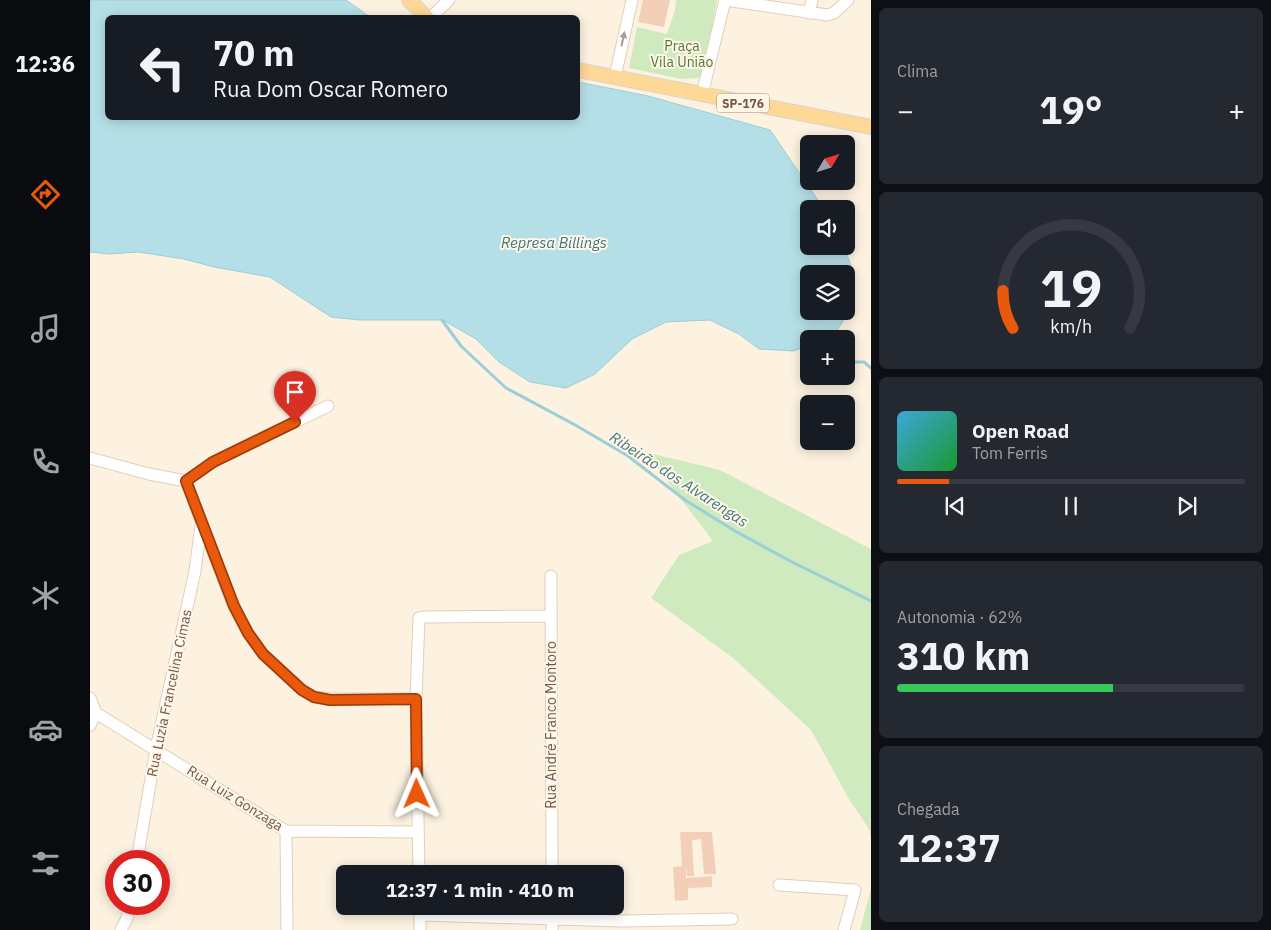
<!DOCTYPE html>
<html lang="pt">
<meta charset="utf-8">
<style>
body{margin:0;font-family:"IBM Plex Sans",sans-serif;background:#242831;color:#f1f3f6;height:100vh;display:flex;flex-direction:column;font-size:19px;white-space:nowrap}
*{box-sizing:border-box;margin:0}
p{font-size:16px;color:#9ea1a6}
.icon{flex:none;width:28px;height:28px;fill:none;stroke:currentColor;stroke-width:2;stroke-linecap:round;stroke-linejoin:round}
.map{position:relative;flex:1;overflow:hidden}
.sheet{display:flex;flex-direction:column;gap:8px;padding:8px;background:#0d0f14;width:400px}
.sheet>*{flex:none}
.hud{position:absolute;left:15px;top:15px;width:475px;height:105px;border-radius:8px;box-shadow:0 2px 12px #0003;background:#171b24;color:#f1f3f6;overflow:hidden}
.needle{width:32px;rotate:52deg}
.tools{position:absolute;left:710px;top:135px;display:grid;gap:10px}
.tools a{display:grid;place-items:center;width:55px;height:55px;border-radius:8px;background:#171b24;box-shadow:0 2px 12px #0003;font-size:25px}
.speed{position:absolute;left:15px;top:850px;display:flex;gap:10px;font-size:25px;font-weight:700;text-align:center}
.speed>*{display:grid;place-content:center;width:65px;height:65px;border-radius:50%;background:#171b24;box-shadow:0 2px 12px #0003;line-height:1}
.speed .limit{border:8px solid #d22;background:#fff;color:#111}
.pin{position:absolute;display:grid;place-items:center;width:42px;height:42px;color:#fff;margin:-51px -21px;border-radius:50% 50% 50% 0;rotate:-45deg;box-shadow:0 0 5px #0007}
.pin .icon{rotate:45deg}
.me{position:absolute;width:55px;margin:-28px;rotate:359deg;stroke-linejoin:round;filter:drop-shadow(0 0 4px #0008)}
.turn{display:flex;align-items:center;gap:18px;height:105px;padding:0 25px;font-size:22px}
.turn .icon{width:65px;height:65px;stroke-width:2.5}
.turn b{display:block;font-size:35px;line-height:42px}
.big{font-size:38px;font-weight:700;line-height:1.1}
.sheet .widget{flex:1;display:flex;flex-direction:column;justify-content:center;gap:8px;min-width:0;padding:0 18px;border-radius:8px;background:#242831}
.sheet .dial{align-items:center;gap:0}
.dial svg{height:130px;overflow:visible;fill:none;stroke:#363941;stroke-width:7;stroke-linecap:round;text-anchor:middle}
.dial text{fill:#f1f3f6;stroke:none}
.song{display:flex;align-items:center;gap:15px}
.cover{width:60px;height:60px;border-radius:8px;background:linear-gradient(135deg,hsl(200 70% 55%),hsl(130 70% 35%))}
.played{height:5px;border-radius:2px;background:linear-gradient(90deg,#ea580c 15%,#363941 15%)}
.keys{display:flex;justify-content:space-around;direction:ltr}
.heat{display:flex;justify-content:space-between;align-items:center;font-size:28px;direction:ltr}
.charge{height:8px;border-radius:4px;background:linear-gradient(90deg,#34c759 62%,#363941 0)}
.trip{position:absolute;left:246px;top:865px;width:288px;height:50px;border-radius:8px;background:#171b24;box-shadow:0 2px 12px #0003;font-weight:700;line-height:50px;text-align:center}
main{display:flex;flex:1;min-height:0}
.menu{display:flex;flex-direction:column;width:90px;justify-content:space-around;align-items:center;background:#090b0e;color:#9ea1a6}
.menu .icon{width:35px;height:35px}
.menu .current{color:#ea580c}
.menu b{font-size:22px;color:#f1f3f6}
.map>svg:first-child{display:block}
</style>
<main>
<nav class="menu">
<b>12:36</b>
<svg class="icon current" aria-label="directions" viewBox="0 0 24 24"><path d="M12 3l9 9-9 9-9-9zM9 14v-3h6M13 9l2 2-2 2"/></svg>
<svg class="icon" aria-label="music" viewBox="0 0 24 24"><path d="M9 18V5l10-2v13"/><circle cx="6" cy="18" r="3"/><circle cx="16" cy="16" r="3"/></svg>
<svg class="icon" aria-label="phone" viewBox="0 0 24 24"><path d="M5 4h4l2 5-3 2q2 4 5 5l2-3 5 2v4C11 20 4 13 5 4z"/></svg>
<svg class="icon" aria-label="climate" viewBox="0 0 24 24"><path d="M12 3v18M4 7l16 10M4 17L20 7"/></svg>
<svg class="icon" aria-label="car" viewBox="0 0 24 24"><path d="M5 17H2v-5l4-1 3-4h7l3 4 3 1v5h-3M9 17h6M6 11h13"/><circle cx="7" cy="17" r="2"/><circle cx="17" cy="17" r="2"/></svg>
<svg class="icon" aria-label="filters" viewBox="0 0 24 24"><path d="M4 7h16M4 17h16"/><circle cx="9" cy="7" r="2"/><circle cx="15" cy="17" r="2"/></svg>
</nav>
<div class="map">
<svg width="781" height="930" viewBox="0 0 781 930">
<rect width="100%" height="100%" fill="#fdf2e0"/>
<path fill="#d0eabf" d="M586,0h41l-13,71 -6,7 -17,1 -52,-11 8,-41 30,7 8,-24z
M555,452l75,18 151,79v289l-2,-9 -20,-30 -38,-69 -78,-72 -82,-60 28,-43 34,-14z
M781,888v42h-11z"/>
<path fill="#b5dfe6" stroke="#9bced8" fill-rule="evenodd" d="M0,0h256l24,17 -262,1v100h470v-36l70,14 122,34 54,79h-15v37h35l7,20 2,34 -7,16 -10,16 -12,7h-15v7l-16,5 -34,-2 -20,-15 -29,-14 -44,2 -34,17 -37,35 -29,14 -36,-6 -31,-20 -23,-23 -33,-19h-84l-28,-3 -61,-40 -56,-10 -30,-8 -46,-7 -29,2 -19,-2zM719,274h37v37h-37z"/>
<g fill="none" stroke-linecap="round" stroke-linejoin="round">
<path stroke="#9bced8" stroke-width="3" d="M352,320l19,26 45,42 71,38 51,30 57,44 50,31 57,31 79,39
M756,362h18l7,6"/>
</g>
<path fill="#f3cfb7" d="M553,0h27l-6,27 -26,-5z
M590,832h32l4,42h-12l-3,-35 -9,1 2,36h-7l-1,-9v11l26,-2v11l-24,1v12l-13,1 -2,-34 9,-1z"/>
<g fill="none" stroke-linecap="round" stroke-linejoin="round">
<defs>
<path id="minor" d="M635,0l102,15 7,-2 14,-13
M719,13l3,-13
M340,18l19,-18
M525,77l17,-77
M612,95l23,-95
M0,458l59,16 37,7 27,-19 115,-56
M96,481l48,126 14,26 15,21 39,36 12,7 16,2h86
M461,576l1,298
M0,698l6,15
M6,713l190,118 132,1
M0,725l6,-12
M196,831l1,99
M47,861l19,-112 39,-178 6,-45
M329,874l-3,-175 3,-81 4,-1 128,-1
M689,885l76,5 -11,40
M330,906v24
M462,906v24
M330,915l203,6 109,-2
M31,930l6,-12 3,-14"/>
<path id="major" d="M319,0l18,18
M488,70l293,57"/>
</defs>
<use href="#minor" stroke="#e1cebc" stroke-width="13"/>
<use href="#major" stroke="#dbd3cf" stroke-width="16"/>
<use href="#minor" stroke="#fff" stroke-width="11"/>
<use href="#major" stroke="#fed896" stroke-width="14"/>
</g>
<defs><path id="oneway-solid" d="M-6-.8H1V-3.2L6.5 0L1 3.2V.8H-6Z" transform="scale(1.25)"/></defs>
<use fill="#ac9a91" href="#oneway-solid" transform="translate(533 39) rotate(-78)"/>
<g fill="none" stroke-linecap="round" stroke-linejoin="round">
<defs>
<path id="route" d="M205,422l-82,40 -27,19 48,125 14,27 15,21 39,36 12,7 16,3 86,-1 1,95"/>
</defs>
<use href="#route" stroke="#983908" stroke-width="12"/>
<use href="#route" stroke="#ea580c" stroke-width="9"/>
</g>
<g text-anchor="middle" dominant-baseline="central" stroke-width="4" stroke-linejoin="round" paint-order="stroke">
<rect fill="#fff6e7" stroke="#9e8777" stroke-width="1" x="627" y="93.5" width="52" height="19" rx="4"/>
<g font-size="12" font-weight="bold" fill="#745747">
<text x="653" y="103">SP-176</text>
</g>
<g font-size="14" fill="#507a3f" stroke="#fff6e7">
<text x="592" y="46">Praça<tspan x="592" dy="16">Vila União</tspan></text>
</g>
<g font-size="14" fill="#745747" stroke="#fff6e7">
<text transform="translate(79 693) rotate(-78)">Rua Luzia Francelina Cimas</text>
<text transform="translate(461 725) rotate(-90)">Rua André Franco Montoro</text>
<text transform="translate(145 798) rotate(32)">Rua Luiz Gonzaga</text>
</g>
<g font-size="15" font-style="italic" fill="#3e7681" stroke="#fff6e7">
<text x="464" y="242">Represa Billings</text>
<text transform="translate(589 479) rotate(33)">Ribeirão dos Alvarengas</text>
</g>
</g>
</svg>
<div class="tools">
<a><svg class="needle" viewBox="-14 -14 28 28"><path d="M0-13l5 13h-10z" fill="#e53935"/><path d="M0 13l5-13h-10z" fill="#9ea1a6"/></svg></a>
<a><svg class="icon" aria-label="sound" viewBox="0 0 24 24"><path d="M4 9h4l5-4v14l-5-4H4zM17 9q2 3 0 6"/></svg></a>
<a><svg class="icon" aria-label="layers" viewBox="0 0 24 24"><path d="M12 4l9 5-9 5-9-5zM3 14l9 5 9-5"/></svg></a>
<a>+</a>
<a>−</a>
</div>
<div class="speed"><div class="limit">30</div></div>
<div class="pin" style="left:205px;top:422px;background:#d93025"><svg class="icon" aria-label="arrive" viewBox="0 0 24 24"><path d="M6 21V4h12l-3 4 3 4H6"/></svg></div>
<svg class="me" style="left:327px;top:794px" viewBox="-20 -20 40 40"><path d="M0-17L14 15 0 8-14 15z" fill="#ea580c" stroke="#fff" stroke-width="4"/></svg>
<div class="trip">12:37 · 1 min · 410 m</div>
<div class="hud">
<div class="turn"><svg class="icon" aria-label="left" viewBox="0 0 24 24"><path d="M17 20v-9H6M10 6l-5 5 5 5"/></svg><div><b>70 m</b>Rua Dom Oscar Romero</div></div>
</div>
</div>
<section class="sheet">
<div class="widget"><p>Clima</p>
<div class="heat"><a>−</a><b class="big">19°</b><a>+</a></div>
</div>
<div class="widget dial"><svg viewBox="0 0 100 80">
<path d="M14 69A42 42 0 1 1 86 69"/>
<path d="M14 69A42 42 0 0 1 8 46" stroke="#ea580c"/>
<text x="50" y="56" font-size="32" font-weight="700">19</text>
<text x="50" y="72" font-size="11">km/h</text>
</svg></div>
<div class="widget">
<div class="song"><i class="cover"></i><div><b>Open Road</b><p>Tom Ferris</p></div></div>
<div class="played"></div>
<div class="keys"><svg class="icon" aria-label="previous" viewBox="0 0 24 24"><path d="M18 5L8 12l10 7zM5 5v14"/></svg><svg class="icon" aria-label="pause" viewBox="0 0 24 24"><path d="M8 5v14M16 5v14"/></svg><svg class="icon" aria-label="next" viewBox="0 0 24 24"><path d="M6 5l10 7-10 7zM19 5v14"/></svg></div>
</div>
<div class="widget"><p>Autonomia · 62%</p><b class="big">310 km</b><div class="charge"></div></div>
<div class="widget"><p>Chegada</p><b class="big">12:37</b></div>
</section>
</main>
